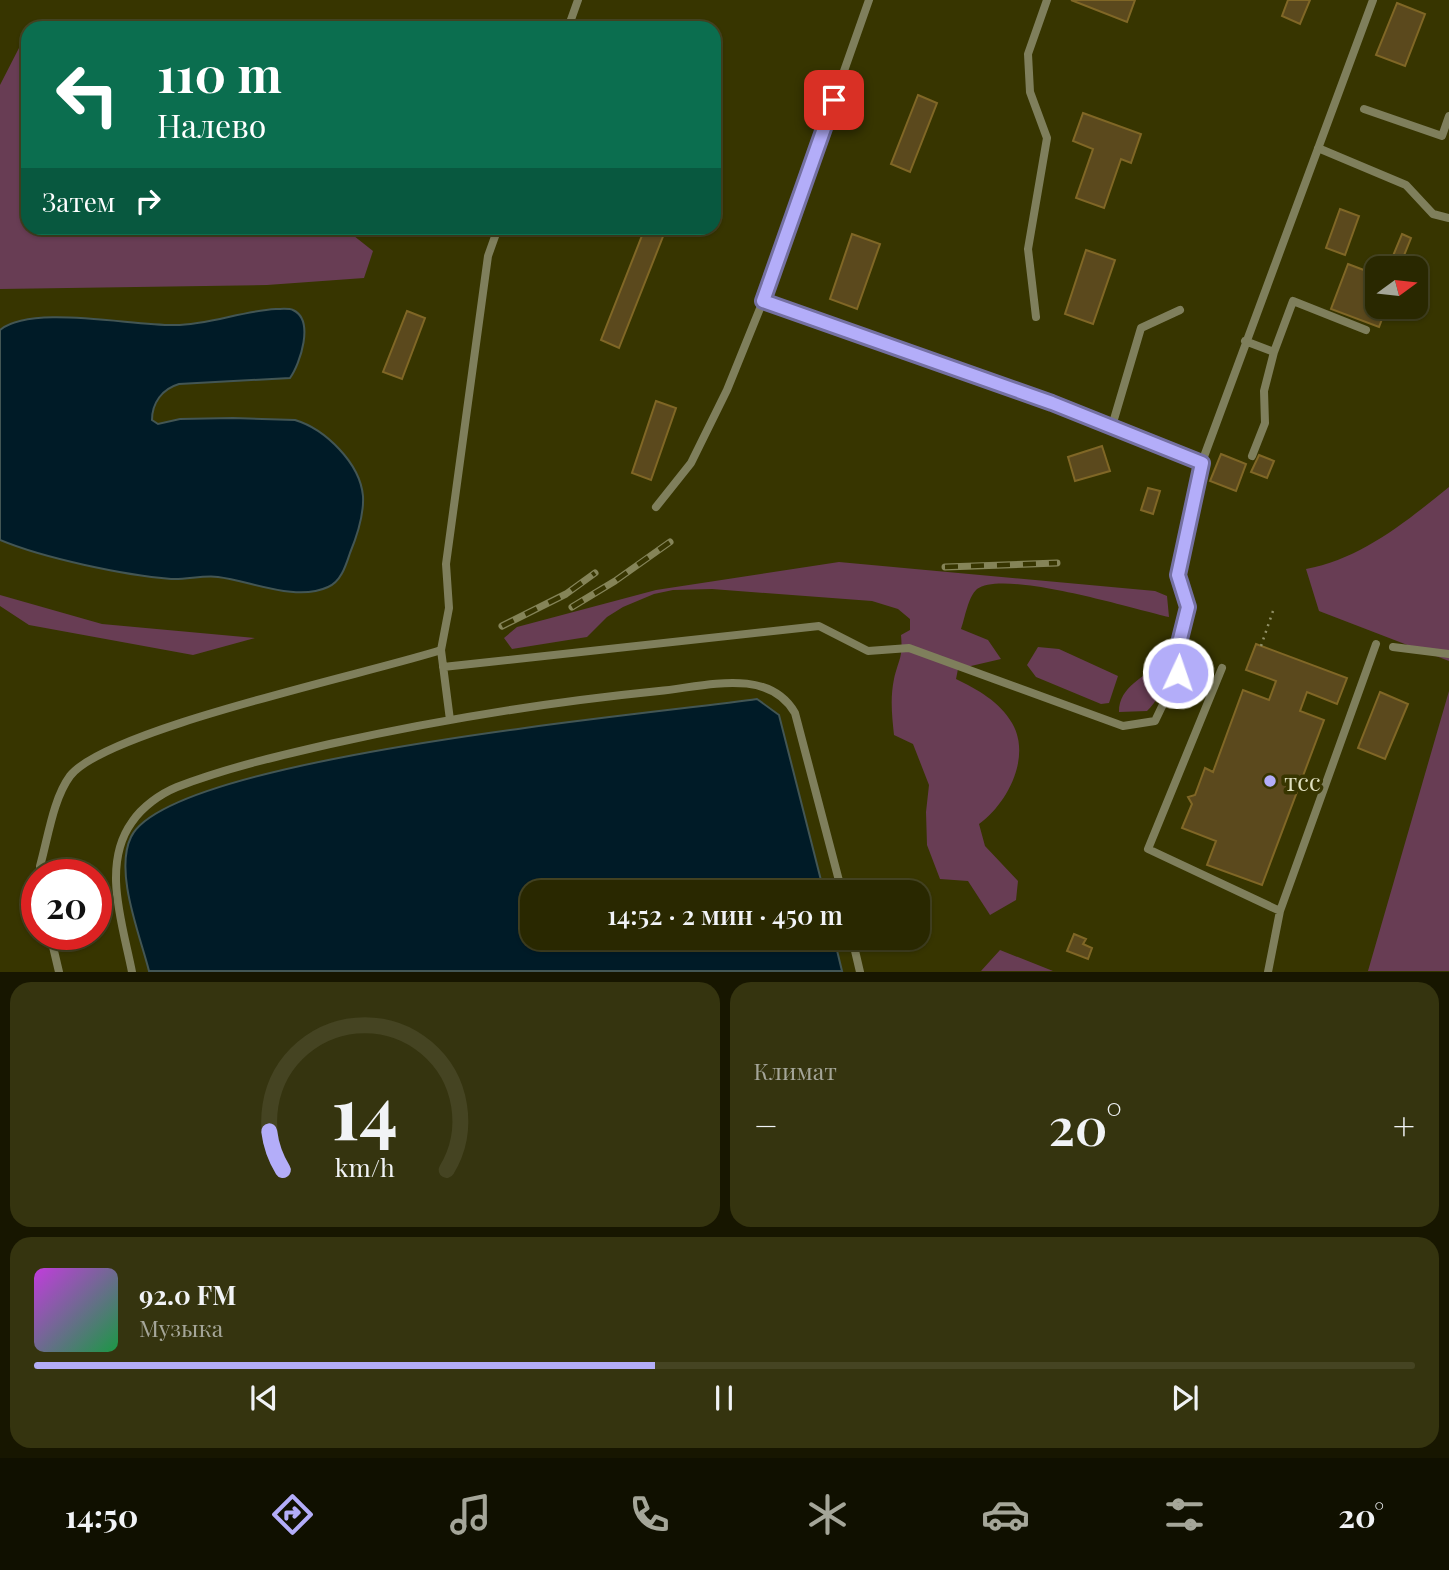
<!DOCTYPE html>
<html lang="ru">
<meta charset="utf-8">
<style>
body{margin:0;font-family:"Playfair Display",serif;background:#35340f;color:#f1f3f6;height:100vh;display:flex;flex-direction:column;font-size:26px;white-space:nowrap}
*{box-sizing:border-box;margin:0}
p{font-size:23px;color:#a5a699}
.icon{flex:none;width:38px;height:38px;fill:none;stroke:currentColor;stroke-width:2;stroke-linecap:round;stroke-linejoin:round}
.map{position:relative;height:972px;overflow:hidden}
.drawer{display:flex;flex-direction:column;gap:10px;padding:10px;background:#171600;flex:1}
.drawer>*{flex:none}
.banner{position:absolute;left:21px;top:21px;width:700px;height:214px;border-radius:21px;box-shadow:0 2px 5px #0004,0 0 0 2px #454422;background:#0b6e4f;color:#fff;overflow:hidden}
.needle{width:46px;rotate:75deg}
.fabs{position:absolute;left:1365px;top:256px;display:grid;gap:14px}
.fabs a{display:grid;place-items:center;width:63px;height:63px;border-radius:14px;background:#292800;box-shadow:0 2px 5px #0004,0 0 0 2px #454422;font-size:35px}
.speed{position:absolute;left:21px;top:859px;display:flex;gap:14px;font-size:35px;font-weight:700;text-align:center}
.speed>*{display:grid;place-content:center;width:91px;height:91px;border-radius:50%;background:#292800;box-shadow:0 2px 5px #0004,0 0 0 2px #454422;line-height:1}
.speed .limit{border:10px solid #d22;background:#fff;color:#111}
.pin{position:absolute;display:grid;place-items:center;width:60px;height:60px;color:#fff;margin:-30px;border-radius:14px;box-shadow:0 4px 10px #0006}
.me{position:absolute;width:77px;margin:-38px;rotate:3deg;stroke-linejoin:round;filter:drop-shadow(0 0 5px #0008)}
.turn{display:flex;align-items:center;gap:24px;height:147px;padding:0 21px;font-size:32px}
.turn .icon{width:91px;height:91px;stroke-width:2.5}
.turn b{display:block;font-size:49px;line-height:60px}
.then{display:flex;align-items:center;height:66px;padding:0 21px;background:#0003;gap:14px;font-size:26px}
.big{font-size:52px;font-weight:600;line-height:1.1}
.drawer .tile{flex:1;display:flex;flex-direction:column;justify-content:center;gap:10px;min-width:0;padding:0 24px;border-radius:21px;background:#35340f}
.drawer .dial{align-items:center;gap:0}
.dial svg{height:182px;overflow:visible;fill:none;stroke:#454422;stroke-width:7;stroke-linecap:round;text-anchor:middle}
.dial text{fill:#f1f3f6;stroke:none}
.song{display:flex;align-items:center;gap:21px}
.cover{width:84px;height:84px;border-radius:10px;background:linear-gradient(135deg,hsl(290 70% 55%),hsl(140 70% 35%))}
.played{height:7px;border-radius:4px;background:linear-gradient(90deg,#b3adf9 45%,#454422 45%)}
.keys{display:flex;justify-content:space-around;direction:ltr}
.heat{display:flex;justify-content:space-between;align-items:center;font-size:38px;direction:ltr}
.drawer .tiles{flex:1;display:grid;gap:10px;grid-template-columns:1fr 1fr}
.tile:last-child{grid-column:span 2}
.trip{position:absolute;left:520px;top:880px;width:410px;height:70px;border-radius:21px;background:#292800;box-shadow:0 2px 5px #0004,0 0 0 2px #454422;font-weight:600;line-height:70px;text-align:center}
.dock{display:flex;height:112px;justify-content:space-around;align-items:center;background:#101000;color:#a5a699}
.dock .icon{width:49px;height:49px}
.dock .on{color:#b3adf9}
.dock b{font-size:32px;color:#f1f3f6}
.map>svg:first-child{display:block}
</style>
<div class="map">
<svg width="1449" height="972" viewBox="0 0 1449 972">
<rect width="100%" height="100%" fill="#373500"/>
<path fill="#683d54" d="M20,46l8,40v142h316l29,23 -9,27 -97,7 -267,4v-204z
M1449,487v174l-130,-50 -13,-42c55,-10 101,-48 143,-82z
M839,562l316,29 12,5 2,21c-36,-8 -165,-48 -192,-28 -9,8 -12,29 -16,40l27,11 13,19 -43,10 -2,10c21,10 44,23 56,44 20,34 -5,81 -33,101l6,22 33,35 -2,19 -26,15 -22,-34 -28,-2 -13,-34 -1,-33 3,-27 -16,-41 -19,-9c-2,-19 -4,-37 0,-56 5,-21 9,-21 7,-44l9,-5v-11l-12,-10 -26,-8 -160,-12 -39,1 -19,4 -31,13 -16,10 -20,20 -75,12 -8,-11 13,-11 139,-37z
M0,595l102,29 153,14 -62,17 -164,-30 -29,-19z
M1038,647l21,2 59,27 -9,27 -8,1 -65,-27 -9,-12z
M1162,662c7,16 -3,38 -15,49l-28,1c0,-26 26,-35 43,-50z
M1449,691v280h-81z
M1000,950l53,21h-72z"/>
<path fill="#001b27" stroke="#435654" stroke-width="2" d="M276,309c5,0 13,-1 17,1 22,10 7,54 -3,68l-111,6c-17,5 -27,19 -27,36l6,4 22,-5 53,-1 62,2c30,9 65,43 68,76 1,18 -6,40 -13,57 -4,12 -9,29 -22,34 -32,15 -77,-6 -110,-10 -15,-2 -32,3 -47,2 -48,-4 -128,-21 -171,-39v-210c31,-26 132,-4 175,-5 33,0 67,-14 101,-16z
M757,699l22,16 45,177h-292v46h302l8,33h-693c-9,-36 -35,-99 -18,-134 40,-81 525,-123 626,-138z"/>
<path fill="#5b491d" stroke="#806726" stroke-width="2" d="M1071,0h64l-8,22z
M1288,0h22l-10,24 -18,-8z
M1397,3l28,11 -20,52 -29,-11z
M918,95l19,8 -27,69 -19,-8z
M1083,113l58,21 -10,29 -10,-4 -17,49 -28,-10 17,-49 -20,-8z
M1340,209l19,7 -14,39 -19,-7z
M645,228l19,6 -45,114 -18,-8z
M852,234l28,10 -23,65 -27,-10z
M1402,234l9,4 -12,30h-11z
M1086,250l29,10 -22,64 -28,-10z
M1348,264l29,11v31h10l-8,21 -48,-18z
M407,311l18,7 -23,61 -19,-7z
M656,401l20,7 -25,72 -19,-7z
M1102,446l8,25 -35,10 -7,-24z
M1221,454l25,10 -10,27 -26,-10z
M1259,455l15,6 -7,17 -16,-6z
M1148,488l12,3 -7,23 -12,-4z
M1256,644l91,34 -10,26 -30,-12 -7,19 24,9 -62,165 -55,-20 9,-24 -34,-13 10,-24 -4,-7 7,-2 10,-27 8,4 30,-82 26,10 7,-19 -30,-11z
M1380,692l28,12 -23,55 -27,-11z
M1074,934l12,5 -3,5 9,4 -4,11 -21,-8z"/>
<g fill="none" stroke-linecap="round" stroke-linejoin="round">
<path stroke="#919066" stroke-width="2.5" stroke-dasharray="2 5" stroke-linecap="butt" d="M1261,646l12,-35"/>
<path stroke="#7f7f5c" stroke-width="8" d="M568,28l10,-28
M1364,109l78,27 7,-20
M1318,148l88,37 27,29 16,4
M763,301l289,102 150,59
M1036,317l-8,-68 19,-111 -17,-46 -2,-38 19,-54
M1245,341l29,11 19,-51 73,29
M1112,426l29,-98 39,-18
M1252,456l13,-33 -1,-32 10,-39
M656,507l35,-44 36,-73 36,-89 106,-301
M1393,647l56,7
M441,650l9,70
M443,667l376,-41 49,25 41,-3 214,78 32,-5 23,-48 1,-30 9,-36 -10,-32 24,-113 171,-462
M1222,668l-74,181 132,62 96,-267
M41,875l-1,-9c8,-28 13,-67 30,-90 36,-47 301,-103 371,-126l8,-42 -3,-44 42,-308 10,-28
M50,934l9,38
M852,938l8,34
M132,972c-9,-47 -31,-107 0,-150 10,-15 28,-28 45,-35 49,-19 101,-31 153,-43 108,-24 219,-42 329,-53 44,-4 109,-25 136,22l47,179
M1268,972l12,-61"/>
<defs>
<path id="rail" d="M945,567l112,-4
M572,607l43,-26 55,-39
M502,626l64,-32 29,-21"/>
</defs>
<use href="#rail" stroke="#858458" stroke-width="7"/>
<use href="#rail" stroke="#373500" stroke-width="4.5" stroke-dasharray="13" stroke-linecap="butt"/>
</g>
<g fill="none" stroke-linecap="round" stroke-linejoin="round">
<defs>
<path id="route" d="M834,100l-71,201 289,102 150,60 -24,112 10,32 -9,36 -1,30"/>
</defs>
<use href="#route" stroke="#7470a2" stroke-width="18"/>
<use href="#route" stroke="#b3adf9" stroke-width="12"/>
</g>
<circle fill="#b3adf9" stroke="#373500" stroke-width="2.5" cx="1270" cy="781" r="7"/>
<g text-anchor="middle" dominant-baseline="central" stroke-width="7" stroke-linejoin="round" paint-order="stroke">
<g font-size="24" fill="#dfdfbe" stroke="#373500" text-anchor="start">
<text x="1284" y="781">тсс</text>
</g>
</g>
</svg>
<div class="fabs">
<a><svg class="needle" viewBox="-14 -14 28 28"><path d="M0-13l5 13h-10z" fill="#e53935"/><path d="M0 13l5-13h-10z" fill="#a5a699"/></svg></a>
</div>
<div class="speed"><div class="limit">20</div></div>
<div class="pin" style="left:834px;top:100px;background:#d93025"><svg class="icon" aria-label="arrive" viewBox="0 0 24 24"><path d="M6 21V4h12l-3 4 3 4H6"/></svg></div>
<svg class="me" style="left:1178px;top:673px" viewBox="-20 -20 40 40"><circle r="17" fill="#b3adf9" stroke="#fff" stroke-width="3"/><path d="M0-11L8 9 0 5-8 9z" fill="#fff"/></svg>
<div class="trip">14:52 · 2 мин · 450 m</div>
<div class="banner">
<div class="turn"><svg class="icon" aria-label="left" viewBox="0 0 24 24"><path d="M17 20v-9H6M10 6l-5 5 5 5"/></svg><div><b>110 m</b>Налево</div></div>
<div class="then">Затем<svg class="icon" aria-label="right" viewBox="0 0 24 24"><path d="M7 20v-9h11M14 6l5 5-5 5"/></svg></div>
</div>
</div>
<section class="drawer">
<div class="tiles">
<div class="tile dial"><svg viewBox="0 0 100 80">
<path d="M14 69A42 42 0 1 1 86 69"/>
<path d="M14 69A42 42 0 0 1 8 52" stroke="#b3adf9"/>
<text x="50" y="56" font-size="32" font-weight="700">14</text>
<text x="50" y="72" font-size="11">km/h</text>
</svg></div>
<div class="tile"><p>Климат</p>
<div class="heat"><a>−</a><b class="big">20°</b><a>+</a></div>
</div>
<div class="tile">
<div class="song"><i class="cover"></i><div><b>92.0 FM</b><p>Музыка</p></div></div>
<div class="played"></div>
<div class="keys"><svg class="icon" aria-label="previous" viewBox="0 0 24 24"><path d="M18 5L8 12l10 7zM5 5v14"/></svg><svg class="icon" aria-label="pause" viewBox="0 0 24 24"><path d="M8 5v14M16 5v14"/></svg><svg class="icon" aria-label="next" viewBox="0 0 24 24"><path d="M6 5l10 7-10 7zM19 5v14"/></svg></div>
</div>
</div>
</section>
<nav class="dock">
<b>14:50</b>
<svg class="icon on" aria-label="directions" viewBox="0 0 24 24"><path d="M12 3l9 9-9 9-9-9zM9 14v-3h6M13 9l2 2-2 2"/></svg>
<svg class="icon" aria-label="music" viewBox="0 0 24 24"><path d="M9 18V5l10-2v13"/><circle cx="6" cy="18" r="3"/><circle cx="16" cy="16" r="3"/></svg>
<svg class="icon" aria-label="phone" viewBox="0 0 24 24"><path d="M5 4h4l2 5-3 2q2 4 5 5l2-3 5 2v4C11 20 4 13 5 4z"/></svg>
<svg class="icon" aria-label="climate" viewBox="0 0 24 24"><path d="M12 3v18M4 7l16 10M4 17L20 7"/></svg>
<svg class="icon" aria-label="car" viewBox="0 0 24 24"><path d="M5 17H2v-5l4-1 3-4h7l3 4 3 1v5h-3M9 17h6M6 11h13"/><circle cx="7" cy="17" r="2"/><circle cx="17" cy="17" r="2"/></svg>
<svg class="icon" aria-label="filters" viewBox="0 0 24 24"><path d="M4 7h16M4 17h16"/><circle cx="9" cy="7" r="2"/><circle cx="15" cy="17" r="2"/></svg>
<b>20°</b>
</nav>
